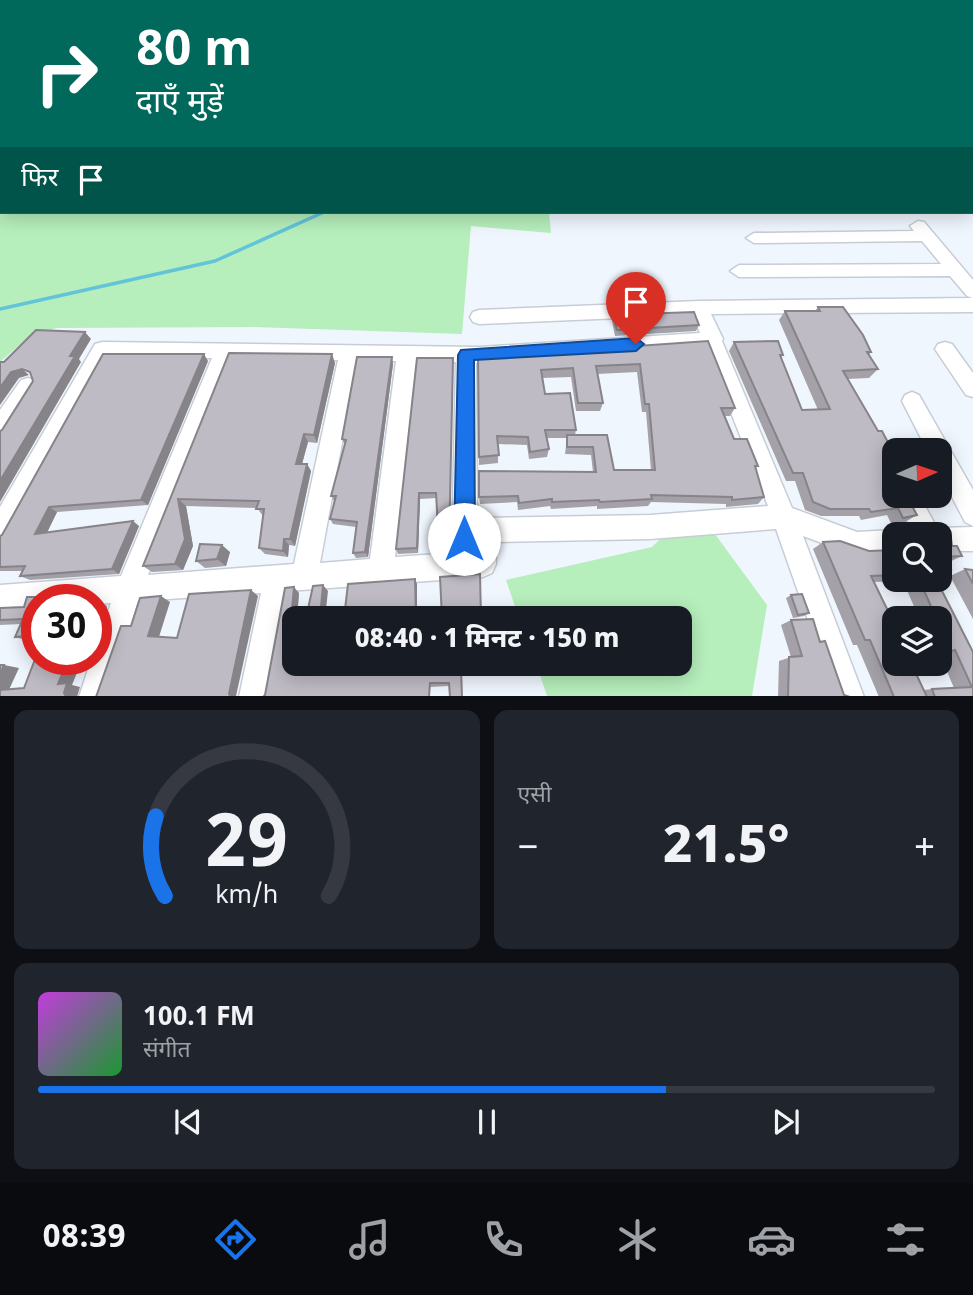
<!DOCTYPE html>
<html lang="hi">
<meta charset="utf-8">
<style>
body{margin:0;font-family:Georgia,"Noto Sans Devanagari",serif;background:#20242c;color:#f1f3f6;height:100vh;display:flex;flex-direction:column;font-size:26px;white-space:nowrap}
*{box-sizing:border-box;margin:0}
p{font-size:23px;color:#9ea1a6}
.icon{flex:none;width:38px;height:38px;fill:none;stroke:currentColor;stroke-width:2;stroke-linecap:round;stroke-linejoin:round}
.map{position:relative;height:696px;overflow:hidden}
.details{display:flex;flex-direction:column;gap:14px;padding:14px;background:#0d0f14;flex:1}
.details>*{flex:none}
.banner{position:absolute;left:0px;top:0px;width:973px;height:214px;box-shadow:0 4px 18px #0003;background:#00695c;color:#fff;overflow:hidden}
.needle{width:46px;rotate:87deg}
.controls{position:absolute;left:882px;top:438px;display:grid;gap:14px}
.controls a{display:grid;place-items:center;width:70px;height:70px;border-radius:14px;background:#171b24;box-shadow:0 4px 18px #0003;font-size:35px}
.speed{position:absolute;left:21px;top:584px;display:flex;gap:14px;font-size:35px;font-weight:700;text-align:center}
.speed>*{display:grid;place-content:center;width:91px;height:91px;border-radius:50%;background:#171b24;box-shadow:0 4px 18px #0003;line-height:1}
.speed .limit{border:10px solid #d22;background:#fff;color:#111}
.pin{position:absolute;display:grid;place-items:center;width:60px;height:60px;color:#fff;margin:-72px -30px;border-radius:50% 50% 50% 0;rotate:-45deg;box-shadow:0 0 7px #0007}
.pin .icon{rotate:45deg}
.me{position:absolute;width:77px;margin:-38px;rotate:0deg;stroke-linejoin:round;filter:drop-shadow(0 0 5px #0008)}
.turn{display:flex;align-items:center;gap:24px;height:147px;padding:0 21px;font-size:32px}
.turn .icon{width:91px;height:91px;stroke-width:2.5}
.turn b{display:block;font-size:49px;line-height:60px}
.then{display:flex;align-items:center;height:66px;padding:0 21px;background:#0003;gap:14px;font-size:26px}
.big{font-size:52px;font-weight:800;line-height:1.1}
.details .widget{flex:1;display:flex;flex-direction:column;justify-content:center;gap:10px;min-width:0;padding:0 24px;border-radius:14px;background:#20242c}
.details .dial{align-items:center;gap:0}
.dial svg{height:182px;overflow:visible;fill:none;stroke:#363941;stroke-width:7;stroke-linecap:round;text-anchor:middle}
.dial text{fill:#f1f3f6;stroke:none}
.song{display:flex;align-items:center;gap:21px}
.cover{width:84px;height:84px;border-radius:10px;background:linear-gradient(135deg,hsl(290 70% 55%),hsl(130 70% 35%))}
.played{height:7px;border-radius:4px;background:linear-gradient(90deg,#1a73e8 70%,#363941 70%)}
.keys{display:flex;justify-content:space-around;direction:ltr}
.heat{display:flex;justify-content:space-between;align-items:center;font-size:38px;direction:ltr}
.details .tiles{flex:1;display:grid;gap:14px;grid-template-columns:1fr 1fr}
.widget:last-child{grid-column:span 2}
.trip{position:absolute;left:282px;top:606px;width:410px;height:70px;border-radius:14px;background:#171b24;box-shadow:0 4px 18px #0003;font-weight:800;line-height:70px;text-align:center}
.menu{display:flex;height:112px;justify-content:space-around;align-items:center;background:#090b0e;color:#9ea1a6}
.menu .icon{width:49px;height:49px}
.menu .current{color:#1a73e8}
.menu b{font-size:32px;color:#f1f3f6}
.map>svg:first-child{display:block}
</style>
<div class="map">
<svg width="973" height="697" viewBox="0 0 973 697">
<rect width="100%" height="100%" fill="#f0f6fe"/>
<path fill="#b6eebc" d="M0,0h616l36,2h-650v210h547l2,21 -80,-7 -9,108 -209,-7 -197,1 -31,12 -25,22z
M669,530h43l55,75 -15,91h-205l-11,-33h143v-45h-160l-13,-38 146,-33z"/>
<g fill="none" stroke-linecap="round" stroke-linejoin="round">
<path stroke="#62c4d9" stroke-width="2.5" d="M802,0l32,2
M735,2l3,-2
M903,2l6,-2"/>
<path stroke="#62c4d9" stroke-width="3.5" d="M0,309l215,-48 109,-49"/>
<defs>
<path id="street" d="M162,0h10l-11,2z
M454,0h10v2h-10z
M971,4l2,1v6l-2,-1z
M971,63h2v8h-2z
M971,97h2v8h-2z
M971,113h2v8h-2z
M971,144h2v10h-2z
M918,221l6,1 49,58v18l-6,-2 -17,-20 -211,1 -9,-6 9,-6 202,-1 -19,-23 -168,2 -8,-5 8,-5 160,-2 -4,-5z
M973,298v14l-262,2 12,25 -1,2 70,167 65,24 37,-2 9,4h-9v20l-37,2 -54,-20 61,161h-29l-59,-168 -126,10 -155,3 1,22 -4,9 -9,4 -195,14 -19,106h-30l22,-104 -123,8 -30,96h-29l12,-37h5v-14l15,-43 -15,1v-4h-59v9l-37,2v-26l121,-9 91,-218 -104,-1 -99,182 -9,3v-35l95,-163 7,-2 378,5 220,-14 -7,-18 -214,9 -6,-2 -3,-5 3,-5 6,-2 220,-9zM705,347l63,159 -118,9 -167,3 -6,3 -1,-158zM232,359l106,1 -44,204 -146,11zM357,361h39l-26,198 -50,4zM416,362h40l-4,191 -57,4z
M945,342l7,2 21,29v24l-7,-2 -31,-46 3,-5z
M28,378l7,2 3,6 -30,49 -8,2v-27l21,-30z
M912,392l7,3 54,95v36l-8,-4 -25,-48v-24h-13l-25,-49 3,-6z
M894,495h25l18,33 36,-1v24h-33v-17h-26z"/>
</defs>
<use href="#street" stroke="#c7cdd5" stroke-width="3"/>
<use href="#street" fill="#fff" fill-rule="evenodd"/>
</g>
<path fill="#a4a1a9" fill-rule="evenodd" d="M818,307l53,45 -2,3 9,14 -9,9 -21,1 46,116 23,20 -12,7 -13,3 -5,-10 -26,5 -2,-4h-38l-16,-6 -10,-29h-9l-57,-130 5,-9 49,13 -2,3 21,52h16l-39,-90 6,-9h30z
M613,315l86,10 -3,6 -81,5 -3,-15z
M708,341l27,67 -5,8h-6l10,23 24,27 -2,2 8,29 -6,7 -32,3v-3l-75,-2 -3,4 -51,3v-3l-46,3 -1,-3 -32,4 -1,-8 -37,2 -1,-7 114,-25 -2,-17 -26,-1 2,-16h-21l3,11 -2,8 -18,2 -2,-14 -29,-1v19l-19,2 -1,-108zM637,372l5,40h4l5,58h-37l-7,-35h-32l1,-5 -31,-36 -3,-16 29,-1 5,34h24l3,-8 -6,-29z
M229,353l106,10 -18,80 -9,-1 -6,22h5l4,7 -16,75 -6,-1 -1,12 -23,-3 -6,-6 4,-32 -6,-8 -71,-2 7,40 -10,24 -31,2 -9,-6z
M453,358l-4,193h-9l-3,-53 -17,1 -2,54 -20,1 -2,-5z
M208,361l-60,144 -91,7 -10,20 92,-6 -20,48 -89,6 -10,-4 3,-5h-23v-35z
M393,364l-25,193 -12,1 -3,-5 3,-26 -23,-3 -3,-5 4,-18 -3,-5 14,-51 -3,-6z
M940,539l12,7 10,10 -15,7h-7z
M823,542l46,9 25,-1v29h42l37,73v45h-94l-22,-52h-4l-40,-96zM903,581l16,37h21v37l14,33 -22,1 -8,1 -30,-27v-45l-6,-7 -14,-29z
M230,552l-4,14 -21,2 -9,-7z
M940,566l12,4 -12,5z
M965,569l8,1v49l-23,-43z
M299,593l-2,25h-3v45l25,7 20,-1v-6h154v3l-31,4 -13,16 -184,9z
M791,595l18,18 -5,3 -11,2 -7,-20z
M27,597h55l6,3h-51v40l-9,1 -13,-4 6,-13 -21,1v-17l24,-1z
M791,620l29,22 24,53 6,2h-72l1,-36 12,-4 -10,-32z"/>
<path fill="#868389" d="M85,332l6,7 -12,20 2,3 -81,140v-21l70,-125z
M204,354l4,7 -60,144 -7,-5z
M332,354l3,9 -18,80 -3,-8z
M392,357l1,7 -25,193 -3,-5z
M22,369l7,6 -10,3 -19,27v-17l11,-16z
M304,434l4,8 -8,29 -4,-7z
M307,464l4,7 -16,75 -5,-7z
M419,493l1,6 -2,54 -1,-5z
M178,499l8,7 7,40 -10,24 -8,-6z
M49,507l8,5 -13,27 -9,-5z
M133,521l6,5 -20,48 -7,-5z
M284,539l5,6 -1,12 -5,-6z
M222,545l8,7 -4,14 -9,-7z
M415,579l2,5v34h-1z
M323,585l5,6 -3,27h-5z
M294,587l5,6 -2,25h-3v17l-4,-3z
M251,590l7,6 -22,100 -5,1 -2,-3z
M161,596l9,6 -12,38 -10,-4z
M96,601l11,5 -11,36z
M68,660h14l-10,25 8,2 -3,10h-11l-8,-13z
M314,663h6l-1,11 -5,-4z
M4,665l15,3 -12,26 -7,-2v-18z"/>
<path fill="#bfbbc4" stroke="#868389" stroke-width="2" d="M818,307h25l20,28 8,17h-4l11,17 -35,2 35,60h4l12,23v41h12l11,20 -14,3 -5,-10 -27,4 -2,-3h-39l-17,-7 -10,-29h-10l-59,-131 44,-1 5,14h-3l22,55 28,-1 -45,-98h35z
M694,312l5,13 -82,5 -4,-15z
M36,330l49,2 -15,24h5l-75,125v-50l2,-1 31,-49 -3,-9 -8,-3 -11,3 -11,16v-26h4z
M708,341l27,67h-14l13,31h13l11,27h-3l9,31 -32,3v-3l-81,-2 1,4 -52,3 -1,-2 -47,2v-3l-33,4 -1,-7 -39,1v-26l117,1 -3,-25h-26v-12h40l7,35h41l-6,-66h-4l-5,-40 -44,2 7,37h-25l-5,-35 -32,2 4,24 25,-1 6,37h-31l4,19 -19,3 -2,-15 -31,-1 2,19 -20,2 -1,-100z
M229,353l103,1 -18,81 -10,-1 -8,30h11l-17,75h-6l-1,12 -24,-3 5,-39h-8l3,-8 -81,-2 7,40 -10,25 -32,2z
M103,354h101l-63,146 -92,7 -14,27 98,-13 -21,48 -92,7 5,-10 -25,1v-31l2,-1z
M357,357h35l-27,195 -12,1 4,-31 -27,-3 6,-23h-5l15,-56 -4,-1z
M417,358h36l-4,188h-10l-3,-53h-17l-2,55 -21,1z
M951,538l1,8h5l5,10 -22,1v-18z
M840,541l29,10 25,-1v25l-23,1 17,35h18l4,7h-16v45h17l16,34h-33l-24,-57h-5l-42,-98z
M200,544l22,1 -5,14 -21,2z
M940,566l12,4h-12z
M965,569l8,1v14z
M480,574l1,44h-39l-2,-41z
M415,579l1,39h-72l4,-34z
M919,579h17l37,73v45h-38l-3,-8 40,-2 -17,-37 -4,1 -11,-25v-8h-4z
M323,585l-3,33h-14l7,-32z
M294,587l-4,45h4v31h20v7l25,-1v-6h145l-23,4 1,30h-12l-1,-14h-19l-1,14h-166l2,-2 20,-107z
M251,590l-22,104 2,3h-135l25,-71h10l9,-28 21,-2 -13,40 29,2 12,-44z
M802,594l7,19 -11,2 -7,-20z
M27,597h55l1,3h-46v35l-22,2 8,-18 -23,1v-12l24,-1z
M813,619l7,23 5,-1 19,54 6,2h-62l1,-40 13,-1 -11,-36z
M37,654v6h31l-10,24 9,-1 -3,10 2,4h-66v-7l24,-2z
M0,665h4l-4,9z"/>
<path fill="#1a73e8" stroke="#114b97" stroke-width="2" d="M636,338l8,6 -8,7 -162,9 1,179 -3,7 -8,3 -7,-3 -3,-7 4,-184 3,-5z"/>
</svg>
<div class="controls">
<a><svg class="needle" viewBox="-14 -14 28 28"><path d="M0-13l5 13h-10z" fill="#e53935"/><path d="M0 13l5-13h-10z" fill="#9ea1a6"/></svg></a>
<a><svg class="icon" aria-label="search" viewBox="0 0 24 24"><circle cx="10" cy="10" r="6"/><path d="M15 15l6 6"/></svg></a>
<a><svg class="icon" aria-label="layers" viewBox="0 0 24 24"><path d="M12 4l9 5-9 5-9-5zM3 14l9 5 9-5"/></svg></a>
</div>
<div class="speed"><div class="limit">30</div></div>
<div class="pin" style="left:636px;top:344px;background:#d93025"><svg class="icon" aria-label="arrive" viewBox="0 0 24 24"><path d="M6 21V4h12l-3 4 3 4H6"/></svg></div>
<svg class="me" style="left:464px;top:539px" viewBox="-20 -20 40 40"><circle r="19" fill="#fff"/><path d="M0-13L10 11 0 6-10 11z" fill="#1a73e8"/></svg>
<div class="trip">08:40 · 1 मिनट · 150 m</div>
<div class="banner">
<div class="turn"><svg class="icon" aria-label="right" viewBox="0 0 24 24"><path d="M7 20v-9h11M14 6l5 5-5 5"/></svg><div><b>80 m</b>दाएँ मुड़ें</div></div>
<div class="then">फिर<svg class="icon" aria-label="arrive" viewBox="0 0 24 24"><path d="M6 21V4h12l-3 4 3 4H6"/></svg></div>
</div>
</div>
<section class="details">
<div class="tiles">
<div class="widget dial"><svg viewBox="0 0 100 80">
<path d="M14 69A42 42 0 1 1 86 69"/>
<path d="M14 69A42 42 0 0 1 10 34" stroke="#1a73e8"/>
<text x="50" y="56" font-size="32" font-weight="700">29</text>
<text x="50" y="72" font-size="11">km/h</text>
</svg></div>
<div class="widget"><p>एसी</p>
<div class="heat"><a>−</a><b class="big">21.5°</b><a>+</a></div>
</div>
<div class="widget">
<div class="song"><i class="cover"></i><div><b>100.1 FM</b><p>संगीत</p></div></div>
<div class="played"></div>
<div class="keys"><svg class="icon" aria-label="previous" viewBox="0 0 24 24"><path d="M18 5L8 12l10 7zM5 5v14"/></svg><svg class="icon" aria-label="pause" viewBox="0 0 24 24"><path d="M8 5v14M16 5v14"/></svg><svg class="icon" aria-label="next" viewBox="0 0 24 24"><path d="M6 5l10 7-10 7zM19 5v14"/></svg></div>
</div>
</div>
</section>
<nav class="menu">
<b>08:39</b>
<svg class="icon current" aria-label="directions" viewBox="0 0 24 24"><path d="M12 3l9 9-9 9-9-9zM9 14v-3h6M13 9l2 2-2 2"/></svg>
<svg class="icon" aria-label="music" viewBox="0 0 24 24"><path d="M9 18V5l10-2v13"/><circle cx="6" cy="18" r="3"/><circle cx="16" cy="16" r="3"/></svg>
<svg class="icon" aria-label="phone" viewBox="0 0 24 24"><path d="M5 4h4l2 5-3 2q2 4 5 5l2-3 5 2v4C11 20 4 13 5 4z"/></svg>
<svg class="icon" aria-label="climate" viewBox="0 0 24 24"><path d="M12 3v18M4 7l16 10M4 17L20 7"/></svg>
<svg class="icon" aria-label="car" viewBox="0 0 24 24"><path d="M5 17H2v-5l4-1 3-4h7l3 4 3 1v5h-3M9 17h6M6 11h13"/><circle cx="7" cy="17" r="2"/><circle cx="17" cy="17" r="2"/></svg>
<svg class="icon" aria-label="filters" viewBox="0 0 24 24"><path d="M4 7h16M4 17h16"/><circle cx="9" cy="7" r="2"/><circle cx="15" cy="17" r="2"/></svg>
</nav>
